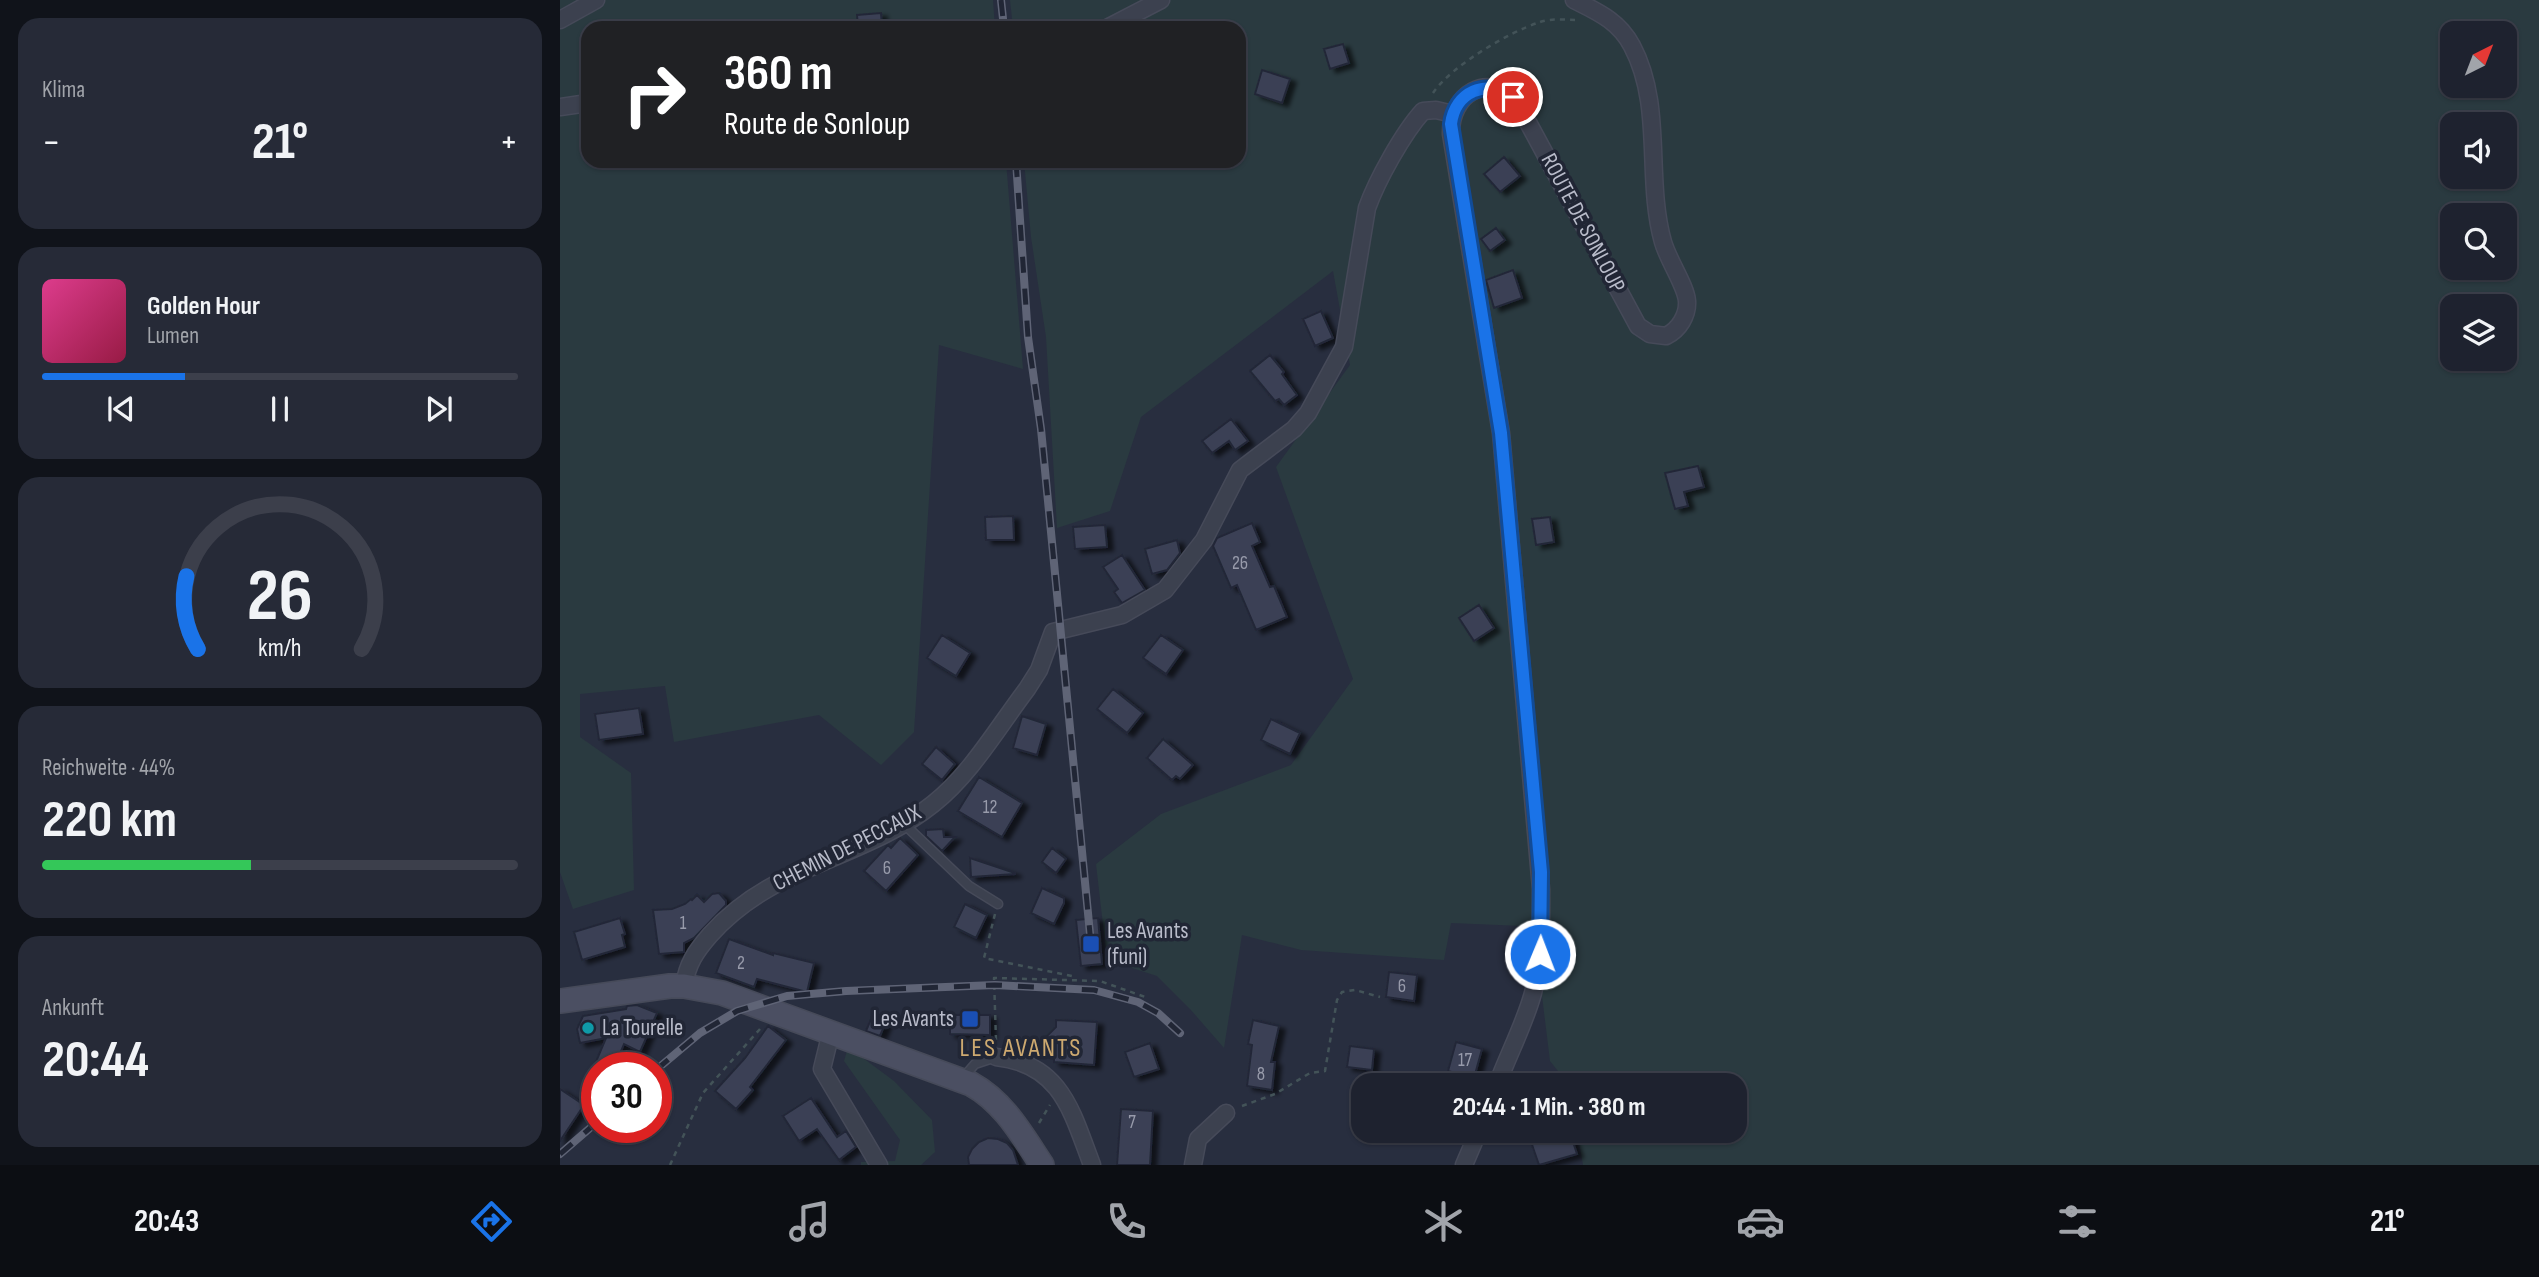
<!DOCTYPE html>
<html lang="de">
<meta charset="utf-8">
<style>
body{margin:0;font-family:"Sofia Sans Condensed",sans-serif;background:#262a37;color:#f1f3f6;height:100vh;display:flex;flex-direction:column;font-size:26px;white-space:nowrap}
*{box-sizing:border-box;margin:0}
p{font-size:23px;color:#a1a4aa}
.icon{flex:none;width:38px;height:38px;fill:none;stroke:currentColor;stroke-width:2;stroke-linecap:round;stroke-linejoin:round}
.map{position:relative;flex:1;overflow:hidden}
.drawer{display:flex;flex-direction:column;gap:18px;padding:18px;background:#10131a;width:560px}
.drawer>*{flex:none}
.top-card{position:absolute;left:21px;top:21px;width:665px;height:147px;border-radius:21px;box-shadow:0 2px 5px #0004,0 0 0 2px #3c3f4b;background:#202124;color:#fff;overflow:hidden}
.needle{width:46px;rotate:42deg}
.buttons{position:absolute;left:1880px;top:21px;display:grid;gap:14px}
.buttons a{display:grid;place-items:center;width:77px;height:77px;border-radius:14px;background:#1e222f;box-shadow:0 2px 5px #0004,0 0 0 2px #3c3f4b;font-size:35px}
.speed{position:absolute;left:21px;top:1052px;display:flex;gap:14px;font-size:35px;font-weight:700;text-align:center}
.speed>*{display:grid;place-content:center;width:91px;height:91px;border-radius:50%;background:#1e222f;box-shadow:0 2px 5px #0004,0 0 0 2px #3c3f4b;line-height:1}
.speed .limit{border:10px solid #d22;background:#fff;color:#111}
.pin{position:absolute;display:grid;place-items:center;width:60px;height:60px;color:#fff;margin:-30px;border:4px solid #fff;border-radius:50%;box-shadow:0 2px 7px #0007}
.me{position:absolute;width:77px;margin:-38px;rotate:1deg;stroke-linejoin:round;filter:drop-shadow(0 0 5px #0008)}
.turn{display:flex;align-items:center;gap:24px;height:147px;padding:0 28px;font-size:32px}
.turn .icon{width:91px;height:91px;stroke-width:2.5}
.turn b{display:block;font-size:49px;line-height:60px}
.big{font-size:52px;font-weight:700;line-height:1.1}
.drawer .card{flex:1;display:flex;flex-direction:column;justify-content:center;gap:10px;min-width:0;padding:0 24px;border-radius:21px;background:#262a37}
.drawer .dial{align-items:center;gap:0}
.dial svg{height:182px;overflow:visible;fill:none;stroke:#3c3f4b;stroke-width:7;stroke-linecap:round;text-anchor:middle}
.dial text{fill:#f1f3f6;stroke:none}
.song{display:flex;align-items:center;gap:21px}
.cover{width:84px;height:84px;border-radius:10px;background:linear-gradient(135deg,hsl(330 70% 55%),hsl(340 70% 35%))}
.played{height:7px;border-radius:4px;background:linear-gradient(90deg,#1a73e8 30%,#3c3f4b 30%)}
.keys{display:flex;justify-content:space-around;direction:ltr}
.heat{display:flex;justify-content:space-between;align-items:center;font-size:38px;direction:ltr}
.charge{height:10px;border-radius:5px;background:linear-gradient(90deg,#34c759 44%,#3c3f4b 0)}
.trip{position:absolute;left:791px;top:1073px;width:396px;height:70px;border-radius:21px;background:#1e222f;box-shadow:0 2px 5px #0004,0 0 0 2px #3c3f4b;font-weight:700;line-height:70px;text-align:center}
.menu{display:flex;height:112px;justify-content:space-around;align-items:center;background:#0c0e13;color:#a1a4aa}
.menu .icon{width:49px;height:49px}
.menu .selected{color:#1a73e8}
.menu b{font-size:32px;color:#f1f3f6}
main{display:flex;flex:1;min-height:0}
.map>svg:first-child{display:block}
</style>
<main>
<section class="drawer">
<div class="card"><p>Klima</p>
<div class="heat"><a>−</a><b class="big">21°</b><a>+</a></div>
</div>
<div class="card">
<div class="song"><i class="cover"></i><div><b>Golden Hour</b><p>Lumen</p></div></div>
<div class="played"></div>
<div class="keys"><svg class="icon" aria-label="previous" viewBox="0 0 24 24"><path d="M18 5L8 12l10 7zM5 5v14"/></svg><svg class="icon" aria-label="pause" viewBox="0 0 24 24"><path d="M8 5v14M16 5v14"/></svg><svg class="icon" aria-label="next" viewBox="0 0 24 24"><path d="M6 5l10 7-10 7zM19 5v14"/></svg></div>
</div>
<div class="card dial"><svg viewBox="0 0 100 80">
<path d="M14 69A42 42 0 1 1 86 69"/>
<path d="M14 69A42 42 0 0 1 9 37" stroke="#1a73e8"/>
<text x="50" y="56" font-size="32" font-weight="700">26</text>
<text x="50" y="72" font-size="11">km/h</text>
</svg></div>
<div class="card"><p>Reichweite · 44%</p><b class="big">220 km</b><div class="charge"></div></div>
<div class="card"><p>Ankunft</p><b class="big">20:44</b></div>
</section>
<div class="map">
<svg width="1979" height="1165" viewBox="0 0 1979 1165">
<defs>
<filter id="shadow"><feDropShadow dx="6" dy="3.5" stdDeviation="2" flood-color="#0009"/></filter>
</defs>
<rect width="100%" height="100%" fill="#282e3f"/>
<path fill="#2a3a40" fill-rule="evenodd" d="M0,0h433l2,28h-407v133h418l17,208 -84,-24 -25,387 -33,33 -62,-50 -145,27 -9,-56 -85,8v43l51,36 3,117 -61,19 -13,-37z
M450,0h1529v1165h-956l-6,-34 157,-1v-45h-165l-19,-24 -15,-122 -13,-13 -71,-3 -7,37 -143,-10 -59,-15 -18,113 -34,-39 -33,-33 -50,-16 -11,-96 65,-50 130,-49 62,-86 -77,-212 74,-102 -17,-94 -192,146 -31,94 -53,17 -11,-191 -15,-100 -7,-76h215v-133h-226zM1892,33h52v53h-52zM1892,124h52v53h-52zM1892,215h52v53h-52zM1892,306h52v53h-52z
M287,1051l12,4 35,26 38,39 3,32 -14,13h-60v-3l34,-1 5,-21 -56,-79z"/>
<path fill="#3b4155" stroke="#232837" stroke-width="2" filter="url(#shadow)" d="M321,13l1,15h-24l-1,-13z
M783,44l6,19 -19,6 -6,-20z
M702,70l28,9 -8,24 -27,-9z
M944,157l16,19 -20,16 -16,-18z
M936,228l9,12 -15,11 -9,-12z
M953,270l9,28 -28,10 -8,-28z
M761,311l12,27 -18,8 -12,-27z
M710,355l14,17 -2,2 15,21 -13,10 -5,-6 -4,2 -25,-30z
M671,419l17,22 -13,9 -6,-9 -17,12 -10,-12z
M1138,466l6,21 -20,5 4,14 -13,3 -10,-36z
M453,516l1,24h-28l-1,-23z
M990,517l4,25 -18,3 -4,-26z
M692,523l8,19 -8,4 18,41 4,-1 13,31 -31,13 -19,-45 -6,3 -18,-42 4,-8z
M545,525l2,22 -32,2 -2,-22z
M617,540l3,13 -13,17 -15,4 -7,-25z
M562,555l23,35 -23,13 -8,-11 4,-3 -15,-22z
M919,605l15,23 -20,13 -15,-23z
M382,635l28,18 -14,23 -29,-18z
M601,635l22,15 -17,24 -23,-16z
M553,689l30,24 -16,20 -30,-24z
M79,708l4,26 -44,6 -4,-26z
M462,716l24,8 -9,31 -24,-7z
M711,719l29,14 -10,21 -29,-14z
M603,739l30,26 -13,14 -4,-3 -4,4 -25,-22z
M376,747l19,17 -13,16 -20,-16z
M419,777l43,26 -20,34 -44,-26z
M383,829l1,8h11l-13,14 -16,-15v-6z
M340,838l18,17 -32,36 -22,-20 24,-26 3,3z
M492,848l14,11 -10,14 -14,-11z
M410,858l45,15v1l-44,3z
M482,888l22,10v5l-10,21 -23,-11z
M159,893l7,8v4l-32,33 -10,5v9l-25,2 -6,-44 19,-1 13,-5 6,-5 1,1 5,-5 7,7 8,-8z
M405,904l22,11 -11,23 -22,-11z
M60,918l5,16 -3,1 3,12 -43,13 -8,-28z
M538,918l4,46 -21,2 -5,-46z
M169,939l44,16v-2l41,10 -7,29 -50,-13 -3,8 -38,-14z
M829,972l28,3 -3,26 -28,-4z
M77,1005l20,8 -17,39 -16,-8 -10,24h-11l-8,-4 11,-26 -26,5 -3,-14 6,-13 43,-7 1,-3z
M313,1014l14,5 -7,17 -14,-5z
M390,1015h40v20l-40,-1z
M496,1020l41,2 -3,43 -40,-3v-4l-9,-10v-10l11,-11z
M693,1020l26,6 -8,36h4l-3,28 -25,-4 5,-41 -4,-1z
M208,1026l18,14 -36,47 3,3 -17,19 -21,-18 30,-33z
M896,1042l26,7 -8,29 -26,-7z
M590,1043l9,26 -25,8 -9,-25z
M790,1046l24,3 -2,21 -25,-3z
M0,1089l24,16 -24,36z
M251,1098l26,39 9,-6 10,16 -17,13 -22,-31 -18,12 -16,-25z
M561,1109l32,2 -3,54h-33z
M967,1130h42l8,24 -38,11z
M428,1138l10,1 9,4 6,7 5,15h-49l-1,-8 4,-8 7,-7z"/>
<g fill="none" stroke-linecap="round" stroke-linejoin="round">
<defs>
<path id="lane" d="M344,824l65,62 29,18
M402,1079l13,-15 21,-7"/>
<path id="street" d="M0,20l36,-20
M547,28l54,-28
M0,107l28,-4
M124,986c3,-22 12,-35 26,-51 64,-72 153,-75 223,-131 38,-30 65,-77 94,-115l12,-19 14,-38 69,-17 43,-25 39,-50 36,-70 54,-41 14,-16 36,-66 23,-139c10,-28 36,-75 56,-97l13,-1 17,4
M271,1032l-9,37 57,96
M436,1057c66,7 76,56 96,108
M937,1085c11,-30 28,-62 36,-92 9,-34 8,-69 8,-104l-40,-456 -50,-299c-1,-39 36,-64 66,-32l121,224 12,8 16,2c13,-6 22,-21 21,-35 -1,-15 -19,-41 -24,-59 -18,-64 1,-136 -31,-196 -13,-25 -34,-34 -58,-46
M633,1165l5,-26 28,-26
M904,1165l15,-35"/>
<path id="secondary" d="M0,1001l110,-15h14l38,7 249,91c33,18 51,51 71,81"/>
</defs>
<use href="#lane" stroke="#464a59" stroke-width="11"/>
<use href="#street" stroke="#464a59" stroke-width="19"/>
<use href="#secondary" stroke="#464a59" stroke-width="26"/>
<path stroke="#435358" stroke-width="2.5" stroke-dasharray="5 5" stroke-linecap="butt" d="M873,93c18,-27 76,-61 107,-71 11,-4 26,-2 38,-2
M435,914l-11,44 88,18v4
M436,1040l-2,-62 106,3 48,17
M682,1106l33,-12 35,-21 15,-2 12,-71 5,-8 13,-2 25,7
M479,1123l11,-18
M110,1165l33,-72 57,-64"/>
<use href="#lane" stroke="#3c414f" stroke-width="8"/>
<use href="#street" stroke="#3c414f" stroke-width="16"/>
<use href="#secondary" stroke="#4b4f62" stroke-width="23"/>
<defs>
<path id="rail" d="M441,0l3,28
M456,161l12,176 13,92 50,515
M96,1070l44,-37 37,-22 50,-15 59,-5 149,-6 99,5 44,12 20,11 22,20
M0,1154l37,-32"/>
</defs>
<use href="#rail" stroke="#5f6476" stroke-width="8"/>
<use href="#rail" stroke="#212635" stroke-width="5" stroke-dasharray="16" stroke-linecap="butt"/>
</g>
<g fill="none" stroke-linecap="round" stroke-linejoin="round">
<defs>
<path id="route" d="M953,97c-27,-19 -58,-5 -62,27l50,309 40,439 -1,82"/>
</defs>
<use href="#route" stroke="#114b97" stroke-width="18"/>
<use href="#route" stroke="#1a73e8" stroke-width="12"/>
</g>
<g fill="#1a4fb4" stroke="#212635" stroke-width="2.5">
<rect x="522" y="935" width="18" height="18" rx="3.5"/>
<rect x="401" y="1010" width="18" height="18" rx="3.5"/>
</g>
<circle fill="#0f9aa8" stroke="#212635" stroke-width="2.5" cx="28" cy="1028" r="7"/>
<g text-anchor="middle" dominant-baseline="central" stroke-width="7" stroke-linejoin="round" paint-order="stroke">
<g font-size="19" fill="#989bab">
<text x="680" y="563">26</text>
<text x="430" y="807">12</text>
<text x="327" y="868">6</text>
<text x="123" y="923">1</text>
<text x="181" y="963">2</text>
<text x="842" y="986">6</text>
<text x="905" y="1060">17</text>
<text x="701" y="1074">8</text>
<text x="572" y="1122">7</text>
</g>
<g font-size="23" fill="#b9bcca" stroke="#212635">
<text transform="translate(1023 223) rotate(62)">ROUTE DE SONLOUP</text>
<text transform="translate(287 848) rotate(-27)">CHEMIN DE PECCAUX</text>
</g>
<g font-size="23" fill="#b9bcca" stroke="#212635" text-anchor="start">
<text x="547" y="931">Les Avants<tspan x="547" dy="26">(funi)</tspan></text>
<text x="394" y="1019" text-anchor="end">Les Avants</text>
<text x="42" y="1028">La Tourelle</text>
</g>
<g font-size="26" letter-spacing="2" fill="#cda970" stroke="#212635">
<text x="461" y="1048">LES AVANTS</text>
</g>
</g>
</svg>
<div class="buttons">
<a><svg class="needle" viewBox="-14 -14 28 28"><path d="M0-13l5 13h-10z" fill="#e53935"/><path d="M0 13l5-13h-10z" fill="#a1a4aa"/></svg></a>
<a><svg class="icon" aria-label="sound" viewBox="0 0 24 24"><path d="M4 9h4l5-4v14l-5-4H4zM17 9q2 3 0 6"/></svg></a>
<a><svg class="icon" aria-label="search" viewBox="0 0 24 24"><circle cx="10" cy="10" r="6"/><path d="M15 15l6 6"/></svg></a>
<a><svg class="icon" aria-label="layers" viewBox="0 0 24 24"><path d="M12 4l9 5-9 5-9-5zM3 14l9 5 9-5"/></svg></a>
</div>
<div class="speed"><div class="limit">30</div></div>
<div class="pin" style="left:953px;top:97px;background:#d93025"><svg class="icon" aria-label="arrive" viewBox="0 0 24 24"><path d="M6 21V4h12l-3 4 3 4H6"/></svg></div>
<svg class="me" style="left:980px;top:954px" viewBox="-20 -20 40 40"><circle r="17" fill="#1a73e8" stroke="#fff" stroke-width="3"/><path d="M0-11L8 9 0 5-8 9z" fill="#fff"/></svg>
<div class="trip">20:44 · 1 Min. · 380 m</div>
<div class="top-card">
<div class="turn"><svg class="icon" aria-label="right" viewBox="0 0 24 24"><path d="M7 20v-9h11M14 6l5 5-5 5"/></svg><div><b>360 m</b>Route de Sonloup</div></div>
</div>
</div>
</main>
<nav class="menu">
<b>20:43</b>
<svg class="icon selected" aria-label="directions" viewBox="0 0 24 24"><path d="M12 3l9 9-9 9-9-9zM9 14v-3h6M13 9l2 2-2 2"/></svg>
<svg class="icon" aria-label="music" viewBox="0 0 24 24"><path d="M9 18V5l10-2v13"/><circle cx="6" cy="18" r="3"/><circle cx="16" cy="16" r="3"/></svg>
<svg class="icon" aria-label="phone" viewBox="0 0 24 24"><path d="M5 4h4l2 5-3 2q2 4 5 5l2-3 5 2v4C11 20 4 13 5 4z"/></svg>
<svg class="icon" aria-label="climate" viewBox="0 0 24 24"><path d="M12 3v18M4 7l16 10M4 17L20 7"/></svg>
<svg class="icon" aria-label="car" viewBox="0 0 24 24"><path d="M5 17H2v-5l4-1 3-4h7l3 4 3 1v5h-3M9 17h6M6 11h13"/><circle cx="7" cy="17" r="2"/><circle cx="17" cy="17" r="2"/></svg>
<svg class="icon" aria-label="filters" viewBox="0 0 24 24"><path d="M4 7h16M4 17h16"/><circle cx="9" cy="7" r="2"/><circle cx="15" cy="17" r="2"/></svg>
<b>21°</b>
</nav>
